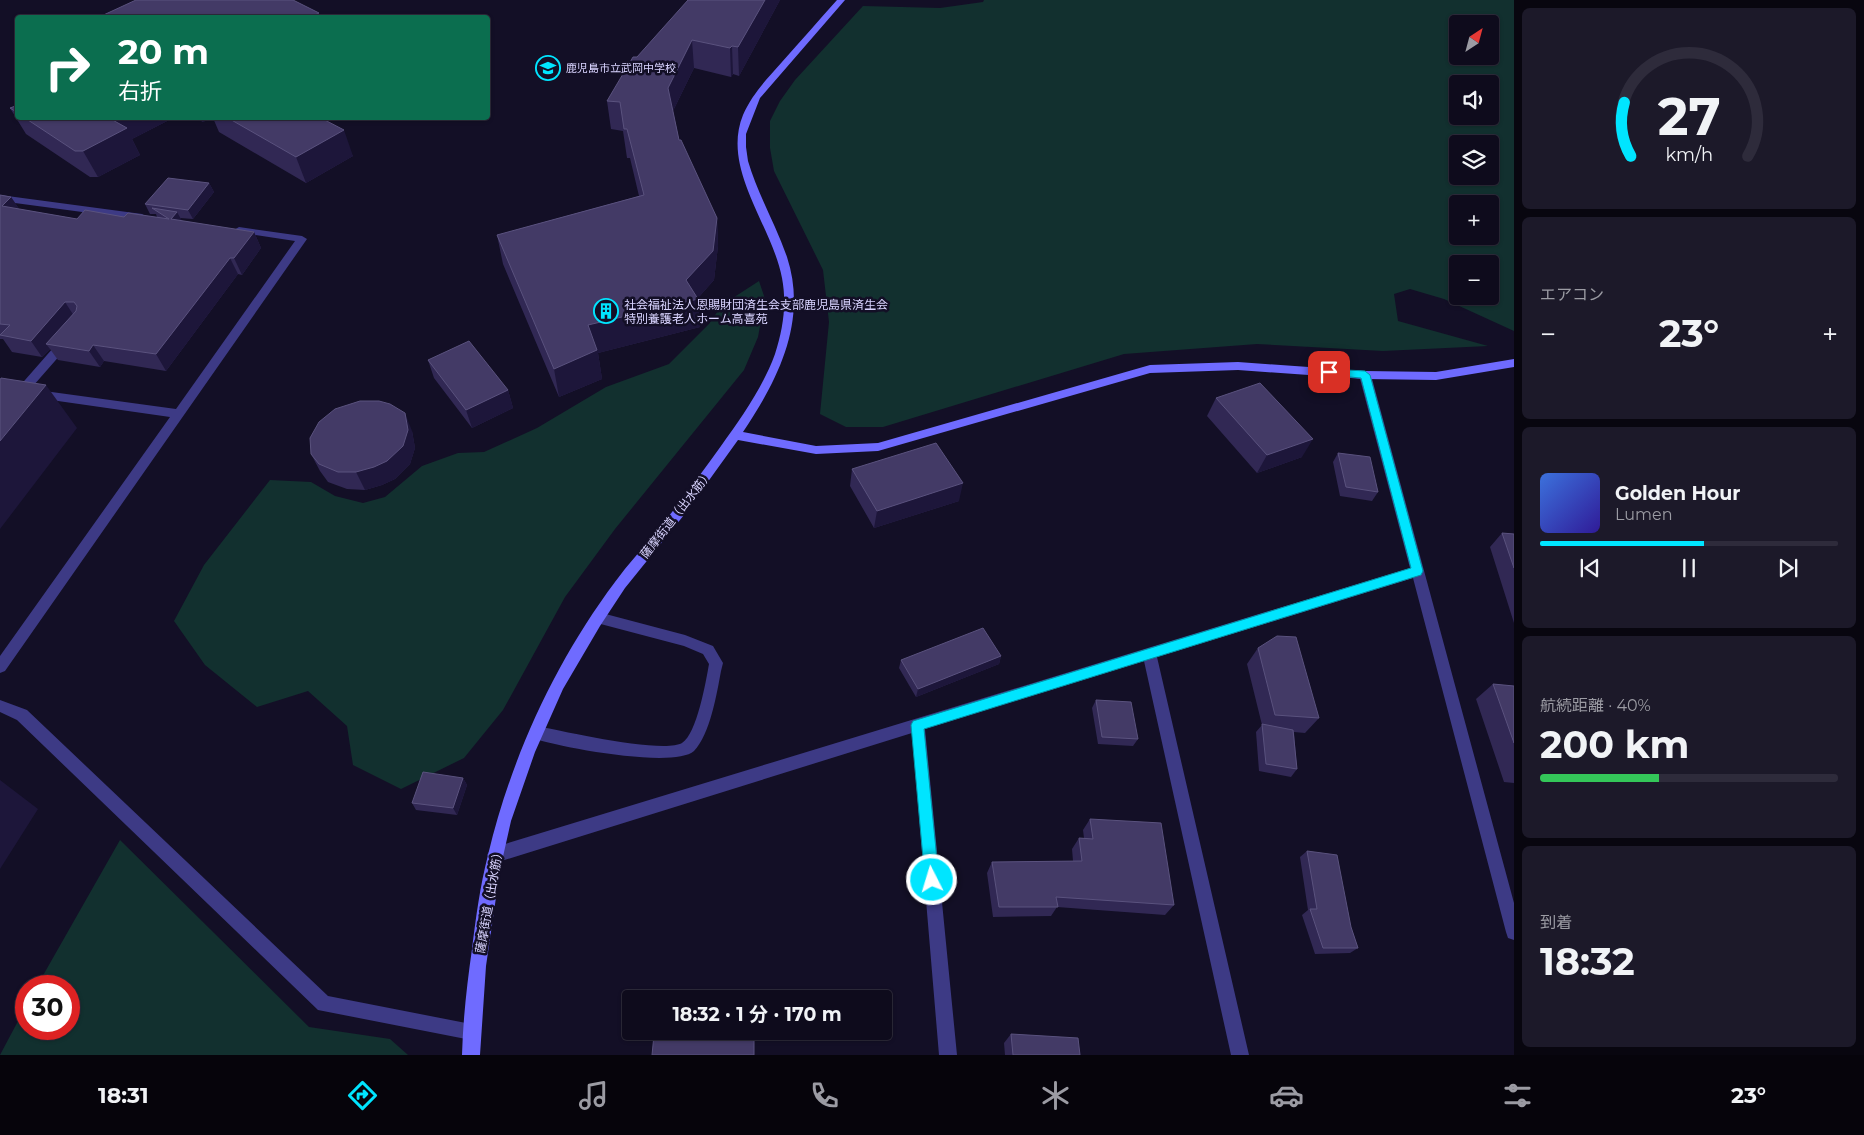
<!DOCTYPE html>
<html lang="ja">
<meta charset="utf-8">
<style>
body{margin:0;font-family:Montserrat,"Noto Sans JP",sans-serif;background:#1c1929;color:#f1f3f6;height:100vh;display:flex;flex-direction:column;font-size:19px;white-space:nowrap}
*{box-sizing:border-box;margin:0}
p{font-size:16px;color:#9b9ba3}
.icon{flex:none;width:28px;height:28px;fill:none;stroke:currentColor;stroke-width:2;stroke-linecap:round;stroke-linejoin:round}
.map{position:relative;flex:1;overflow:hidden}
.sheet{display:flex;flex-direction:column;gap:8px;padding:8px;background:#08060f;width:350px}
.sheet>*{flex:none}
.hud{position:absolute;left:15px;top:15px;width:475px;height:105px;border-radius:5px;box-shadow:0 1px 4px #0004,0 0 0 1px #2e2b3b;background:#0b6e4f;color:#fff;overflow:hidden}
.needle{width:32px;rotate:36deg}
.buttons{position:absolute;left:1449px;top:15px;display:grid;gap:10px}
.buttons a{display:grid;place-items:center;width:50px;height:50px;border-radius:5px;background:#0e0b1c;box-shadow:0 1px 4px #0004,0 0 0 1px #2e2b3b;font-size:25px}
.speed{position:absolute;left:15px;top:975px;display:flex;gap:10px;font-size:25px;font-weight:700;text-align:center}
.speed>*{display:grid;place-content:center;width:65px;height:65px;border-radius:50%;background:#0e0b1c;box-shadow:0 1px 4px #0004,0 0 0 1px #2e2b3b;line-height:1}
.speed .limit{border:8px solid #d22;background:#fff;color:#111}
.pin{position:absolute;display:grid;place-items:center;width:42px;height:42px;color:#fff;margin:-21px;border-radius:10px;box-shadow:0 2px 8px #0006}
.me{position:absolute;width:55px;margin:-28px;rotate:355deg;stroke-linejoin:round;filter:drop-shadow(0 0 4px #0008)}
.turn{display:flex;align-items:center;gap:18px;height:105px;padding:0 20px;font-size:22px}
.turn .icon{width:65px;height:65px;stroke-width:2.5}
.turn b{display:block;font-size:35px;line-height:42px}
.big{font-size:38px;font-weight:700;line-height:1.1}
.sheet .card{flex:1;display:flex;flex-direction:column;justify-content:center;gap:8px;min-width:0;padding:0 18px;border-radius:8px;background:#1c1929}
.sheet .dial{align-items:center;gap:0}
.dial svg{height:130px;overflow:visible;fill:none;stroke:#2e2b3b;stroke-width:7;stroke-linecap:round;text-anchor:middle}
.dial text{fill:#f1f3f6;stroke:none}
.song{display:flex;align-items:center;gap:15px}
.cover{width:60px;height:60px;border-radius:8px;background:linear-gradient(135deg,hsl(220 70% 55%),hsl(250 70% 35%))}
.played{height:5px;border-radius:2px;background:linear-gradient(90deg,#00e5ff 55%,#2e2b3b 55%)}
.keys{display:flex;justify-content:space-around;direction:ltr}
.heat{display:flex;justify-content:space-between;align-items:center;font-size:28px;direction:ltr}
.charge{height:8px;border-radius:4px;background:linear-gradient(90deg,#34c759 40%,#2e2b3b 0)}
.trip{position:absolute;left:622px;top:990px;width:270px;height:50px;border-radius:5px;background:#0e0b1c;box-shadow:0 1px 4px #0004,0 0 0 1px #2e2b3b;font-weight:700;line-height:50px;text-align:center}
.tabs{display:flex;height:80px;justify-content:space-around;align-items:center;background:#06040b;color:#9b9ba3}
.tabs .icon{width:35px;height:35px}
.tabs .selected{color:#00e5ff}
.tabs b{font-size:22px;color:#f1f3f6}
main{display:flex;flex:1;min-height:0}
.map>svg:first-child{display:block}
</style>
<main>
<div class="map">
<svg width="1514" height="1055" viewBox="0 0 1514 1055">
<rect width="100%" height="100%" fill="#130f26"/>
<path fill="#12302f" fill-rule="evenodd" d="M984,0h530v331l-70,-32 -34,-10 -16,5 4,27 90,25 -105,5 -126,-7 -133,10 -241,73h-37l-26,-13 9,-92 -6,-52 -49,-99 -4,-23v-27l10,-20 15,-21 68,-74 77,2 43,-6zM1458,24h32v32h-32zM1458,84h32v32h-32zM1458,144h32v32h-32zM1458,204h32v32h-32zM1458,264h32v32h-32z
M759,281l6,18 -7,38 -14,33 -129,159 -50,68 -62,113 -39,48 -63,31 -48,-24 -6,-39 -39,-35 -51,16 -52,-42 -31,-44 30,-56 66,-85 41,2 24,14 28,7 22,-6 37,-31 36,-13 26,-1 53,-24 69,-41 63,-23 40,-40 13,-19z
M120,840l189,187 81,12 18,16h-408l26,-49v23h43v-43h-32z"/>
<g fill="none" stroke-linecap="round" stroke-linejoin="round">
<path fill="#3d3a85" fill-rule="evenodd" d="M598,612l87,23 28,11 10,17 -2,8c-4,22 -11,64 -27,80 -20,18 -136,-4 -162,-13l-2,-5 2,-5 5,-2c25,5 126,28 145,17 15,-9 24,-62 27,-79l-6,-10 -19,-8 -91,-24 -2,-4 2,-4z"/>
<path fill="#3d3a85" fill-rule="evenodd" d="M0,195l142,19 5,3 -5,3 -142,-19z
M239,227l63,9 5,3 -302,432 -5,2v-17l170,-239 -133,-19 -6,-4 6,-4 139,19 119,-168 -60,-9 -1,-2z
M65,338l4,1 1,3 -1,3 -43,49h-8l-2,-3 2,-3 43,-49z
M1365,371l6,4 143,528v37l-6,-2 -2,-6 -93,-354 -256,79 92,398h-18l-87,-394 -219,68 32,326h-18l-27,-322 -417,130 -5,-3 -3,-5 3,-5 5,-3 915,-279 -51,-193z
M0,700l27,10 301,286 143,28 6,2 2,6 -2,6 -6,2 -153,-30 -301,-290 -17,-8z"/>
<path fill="#6f6bff" fill-rule="evenodd" d="M837,0h8l-85,98 -14,36v13l2,14c10,34 28,64 39,96 21,64 -9,123 -44,175l73,14 62,-3 272,-78 88,-3 127,9 71,1 78,-13v8l-78,13 -71,-1 -127,-9 -88,3 -272,78 -62,3 -78,-14 -54,75 -59,73 -25,38 -37,63 -28,63 -24,69 -11,49 -14,96 -6,89h-18c1,-36 5,-71 10,-106 4,-32 8,-63 16,-94 23,-97 67,-193 127,-273 13,-18 28,-34 42,-51 22,-27 43,-56 64,-85 21,-29 42,-59 54,-92 8,-25 12,-50 7,-76 -10,-53 -61,-109 -39,-163 9,-21 24,-36 39,-53 18,-20 36,-41 55,-62z"/>
</g>
<path fill="#312854" d="M780,0l-41,76 -6,-2 -2,3 -37,-9 -21,43 6,29 38,78 1,28 -4,34 -16,18 2,29 -102,26 4,26 -43,18 -56,-133 -6,-29 142,-39 -9,-38h-3l-4,-27 -12,-2 -4,-28 30,-44z
M18,105v13h155l-41,21 8,16 -42,22h-8l-64,-43 -16,-26z
M196,118h15l-8,4z
M213,118h108l32,38 -47,27 -87,-51z
M209,183l5,9 -21,27 -13,-1 2,3 72,11 7,16 -19,27 -4,-1 -72,97 -62,-10 -4,6 -42,-7 -8,-11 -8,8 -30,-5 -9,-13h-3v-144l11,2 8,12 58,10 80,-2 -1,-3h-6l-5,-10z
M428,360l80,30 5,18 -41,20 -38,-50z
M1216,398l86,59 -45,16 -50,-57z
M412,431l3,17 -5,16 -15,15 -13,6 -17,5 -18,-1 -19,-7 -8,-11 -9,-17z
M1338,453l40,39 -6,9 -32,-5 -7,-34z
M852,469l107,32 -85,27 -24,-42z
M1502,533l12,1v89l-24,-76z
M1258,648l61,70 -14,15 -11,-1 3,37 -6,8 -32,-6 -3,-39 6,-7 -15,-61z
M1001,656l-2,8 -83,33 -17,-29 2,-8z
M1493,684l21,2v97l-10,-1 -28,-83z
M1096,700l42,39 -5,7 -35,-2 -6,-36z
M463,778l4,7 -10,30 -41,-5 -4,-7z
M1090,819l84,86 -9,10 -108,-8 -6,9 -58,1 -6,-44 5,-11 81,-1 -1,-12 7,-11h5l-1,-8z
M1307,851l44,76 7,21 -8,5 -35,1 -13,-39 6,-5 -8,-53z
M1011,1034l69,21h-75l-1,-12z"/>
<path fill="#1d163a" d="M765,0h15l-41,76 -1,-29z
M319,13l1,5h-11z
M692,40l2,28 -24,49 -2,-29z
M732,46l1,28 -2,3 -1,-29z
M109,118h64l-41,21 8,16 -42,22 -15,-26z
M201,118h10l-8,4z
M344,130l9,26 -47,27 -10,-26z
M209,183l5,9 -21,27 -5,-9z
M11,197l11,16 -20,-7z
M177,212l9,16 -15,-9z
M717,218l1,28 -4,34 -17,19h1l2,28 -102,26 4,26 -43,18 -5,-28 34,-44 98,-45z
M254,232l7,16 -19,27 -8,-17z
M230,258l8,16 -72,97 -10,-17z
M65,302l11,17 -30,25 4,5 -8,8 -11,-16z
M93,345l11,16 -4,6 -11,-16z
M46,385l31,43 -77,101v-88z
M508,390l5,18 -41,20 -6,-18z
M405,413l7,18 3,17 -5,16 -15,15 -13,6 -17,5 -9,-18z
M1313,439l-11,18 -45,16 10,-18z
M963,483l-4,18 -85,27 3,-17z
M1001,656l-2,8 -83,33 2,-8z
M463,778l4,7 -10,30 -4,-7z
M0,780l38,29 -38,60z"/>
<path fill="#433a66" stroke="#5a527e" d="M136,0h157l26,13 -10,5h-212z
M688,0h77l-27,47 -6,-1 -2,2 -38,-8 -24,48 11,52h2l36,78 -4,33 -27,29 12,19 -110,26 9,25 -43,19 -57,-134 147,-40 -17,-66h-3l-4,-27 -13,-1 26,-44h4z
M18,105v8l-8,-5z
M25,118h84l18,10 -44,23h-8z
M228,118h93l23,12 -48,27z
M168,178l41,5 -21,27 -43,-6z
M0,195l11,2 -9,9 75,13 8,-9 39,7 4,-4 41,6 -17,-11 25,4 -6,7 83,13 -20,26h-4l-74,96 -63,-9 -4,6 -43,-7 30,-33 1,-5 -3,-4h-9l-34,39 -31,-6 10,-10 -10,-1z
M469,341l39,49 -42,20 -38,-50z
M1,378l45,7 -46,56v-61z
M1260,383l53,56 -46,16 -51,-57z
M360,401h19l11,3 15,9 3,17 -5,16 -16,15 -13,6 -18,5h-18l-19,-8 -8,-10 -1,-16 9,-16 16,-13z
M936,443l27,40 -86,28 -25,-42z
M1338,453l32,4 8,35 -32,-5z
M1502,533l12,1v34z
M983,628l18,28 -83,33 -17,-29z
M1277,636l19,1 23,81 -44,-3 -17,-67z
M1493,684l21,2v57z
M1096,700l35,2 7,37 -36,-2z
M1262,724l31,6 4,39 -31,-5z
M423,772l40,6 -10,30 -41,-5z
M1090,819l71,4 13,82 -118,-8 2,10h-59l-7,-45 90,-1 -3,-23 14,1z
M1307,851l30,4 14,72 7,21h-35l-13,-39h7z
M1011,1034l67,4 2,17h-67z
M654,1035l100,1v19h-102z"/>
<path fill="#00e5ff" stroke="#0095a6" d="M1329,369l36,2 5,4 53,196 -2,4 -497,154 15,151 -2,5 -5,2 -5,-2 -2,-5 -14,-155 2,-4 498,-153 -50,-190 -35,-3v-5z"/>
<defs>
<symbol id="school-ring" viewBox="-11 -11 22 22"><circle r="9.5" fill="#130f26" stroke="#00e5ff" stroke-width="1.5"/><path d="M0-5L7-2L0 1L-7-2ZM-4 1L0 2.5L4 1V4Q0 6-4 4Z" fill="#00e5ff"/></symbol>
<symbol id="building-ring" viewBox="-11 -11 22 22"><circle r="9.5" fill="#130f26" stroke="#00e5ff" stroke-width="1.5"/><path d="M-4-6H4V6H1V3H-1V6H-4ZM-2.5-4.3h1.7v1.8h-1.7ZM.8-4.3h1.7v1.8H.8ZM-2.5-1h1.7V.8h-1.7ZM.8-1h1.7V.8H.8Z" fill="#00e5ff"/></symbol>
</defs>
<g fill-rule="evenodd">
<use href="#school-ring" x="534" y="54" width="28" height="28"/>
<use href="#building-ring" x="592" y="297" width="28" height="28"/>
</g>
<g text-anchor="middle" dominant-baseline="central" stroke-width="5" stroke-linejoin="round" paint-order="stroke">
<g font-size="11" fill="#d9d4ff" stroke="#130f26" text-anchor="start">
<text x="566" y="68">鹿児島市立武岡中学校</text>
</g>
<g font-size="12" fill="#d9d4ff" stroke="#130f26" text-anchor="start">
<text x="624" y="304">社会福祉法人恩賜財団済生会支部鹿児島県済生会<tspan x="624" dy="14">特別養護老人ホーム高喜苑</tspan></text>
</g>
<g font-size="12" fill="#d9d4ff" stroke="#130f26">
<text transform="translate(676 514) rotate(-52)">薩摩街道（出水筋）</text>
<text transform="translate(489 900) rotate(-80)">薩摩街道（出水筋）</text>
</g>
</g>
</svg>
<div class="buttons">
<a><svg class="needle" viewBox="-14 -14 28 28"><path d="M0-13l5 13h-10z" fill="#e53935"/><path d="M0 13l5-13h-10z" fill="#9b9ba3"/></svg></a>
<a><svg class="icon" aria-label="sound" viewBox="0 0 24 24"><path d="M4 9h4l5-4v14l-5-4H4zM17 9q2 3 0 6"/></svg></a>
<a><svg class="icon" aria-label="layers" viewBox="0 0 24 24"><path d="M12 4l9 5-9 5-9-5zM3 14l9 5 9-5"/></svg></a>
<a>+</a>
<a>−</a>
</div>
<div class="speed"><div class="limit">30</div></div>
<div class="pin" style="left:1329px;top:372px;background:#d93025"><svg class="icon" aria-label="arrive" viewBox="0 0 24 24"><path d="M6 21V4h12l-3 4 3 4H6"/></svg></div>
<svg class="me" style="left:932px;top:880px" viewBox="-20 -20 40 40"><circle r="17" fill="#00e5ff" stroke="#fff" stroke-width="3"/><path d="M0-11L8 9 0 5-8 9z" fill="#fff"/></svg>
<div class="trip">18:32 · 1 分 · 170 m</div>
<div class="hud">
<div class="turn"><svg class="icon" aria-label="right" viewBox="0 0 24 24"><path d="M7 20v-9h11M14 6l5 5-5 5"/></svg><div><b>20 m</b>右折</div></div>
</div>
</div>
<section class="sheet">
<div class="card dial"><svg viewBox="0 0 100 80">
<path d="M14 69A42 42 0 1 1 86 69"/>
<path d="M14 69A42 42 0 0 1 10 36" stroke="#00e5ff"/>
<text x="50" y="56" font-size="32" font-weight="700">27</text>
<text x="50" y="72" font-size="11">km/h</text>
</svg></div>
<div class="card"><p>エアコン</p>
<div class="heat"><a>−</a><b class="big">23°</b><a>+</a></div>
</div>
<div class="card">
<div class="song"><i class="cover"></i><div><b>Golden Hour</b><p>Lumen</p></div></div>
<div class="played"></div>
<div class="keys"><svg class="icon" aria-label="previous" viewBox="0 0 24 24"><path d="M18 5L8 12l10 7zM5 5v14"/></svg><svg class="icon" aria-label="pause" viewBox="0 0 24 24"><path d="M8 5v14M16 5v14"/></svg><svg class="icon" aria-label="next" viewBox="0 0 24 24"><path d="M6 5l10 7-10 7zM19 5v14"/></svg></div>
</div>
<div class="card"><p>航続距離 · 40%</p><b class="big">200 km</b><div class="charge"></div></div>
<div class="card"><p>到着</p><b class="big">18:32</b></div>
</section>
</main>
<nav class="tabs">
<b>18:31</b>
<svg class="icon selected" aria-label="directions" viewBox="0 0 24 24"><path d="M12 3l9 9-9 9-9-9zM9 14v-3h6M13 9l2 2-2 2"/></svg>
<svg class="icon" aria-label="music" viewBox="0 0 24 24"><path d="M9 18V5l10-2v13"/><circle cx="6" cy="18" r="3"/><circle cx="16" cy="16" r="3"/></svg>
<svg class="icon" aria-label="phone" viewBox="0 0 24 24"><path d="M5 4h4l2 5-3 2q2 4 5 5l2-3 5 2v4C11 20 4 13 5 4z"/></svg>
<svg class="icon" aria-label="climate" viewBox="0 0 24 24"><path d="M12 3v18M4 7l16 10M4 17L20 7"/></svg>
<svg class="icon" aria-label="car" viewBox="0 0 24 24"><path d="M5 17H2v-5l4-1 3-4h7l3 4 3 1v5h-3M9 17h6M6 11h13"/><circle cx="7" cy="17" r="2"/><circle cx="17" cy="17" r="2"/></svg>
<svg class="icon" aria-label="filters" viewBox="0 0 24 24"><path d="M4 7h16M4 17h16"/><circle cx="9" cy="7" r="2"/><circle cx="15" cy="17" r="2"/></svg>
<b>23°</b>
</nav>
